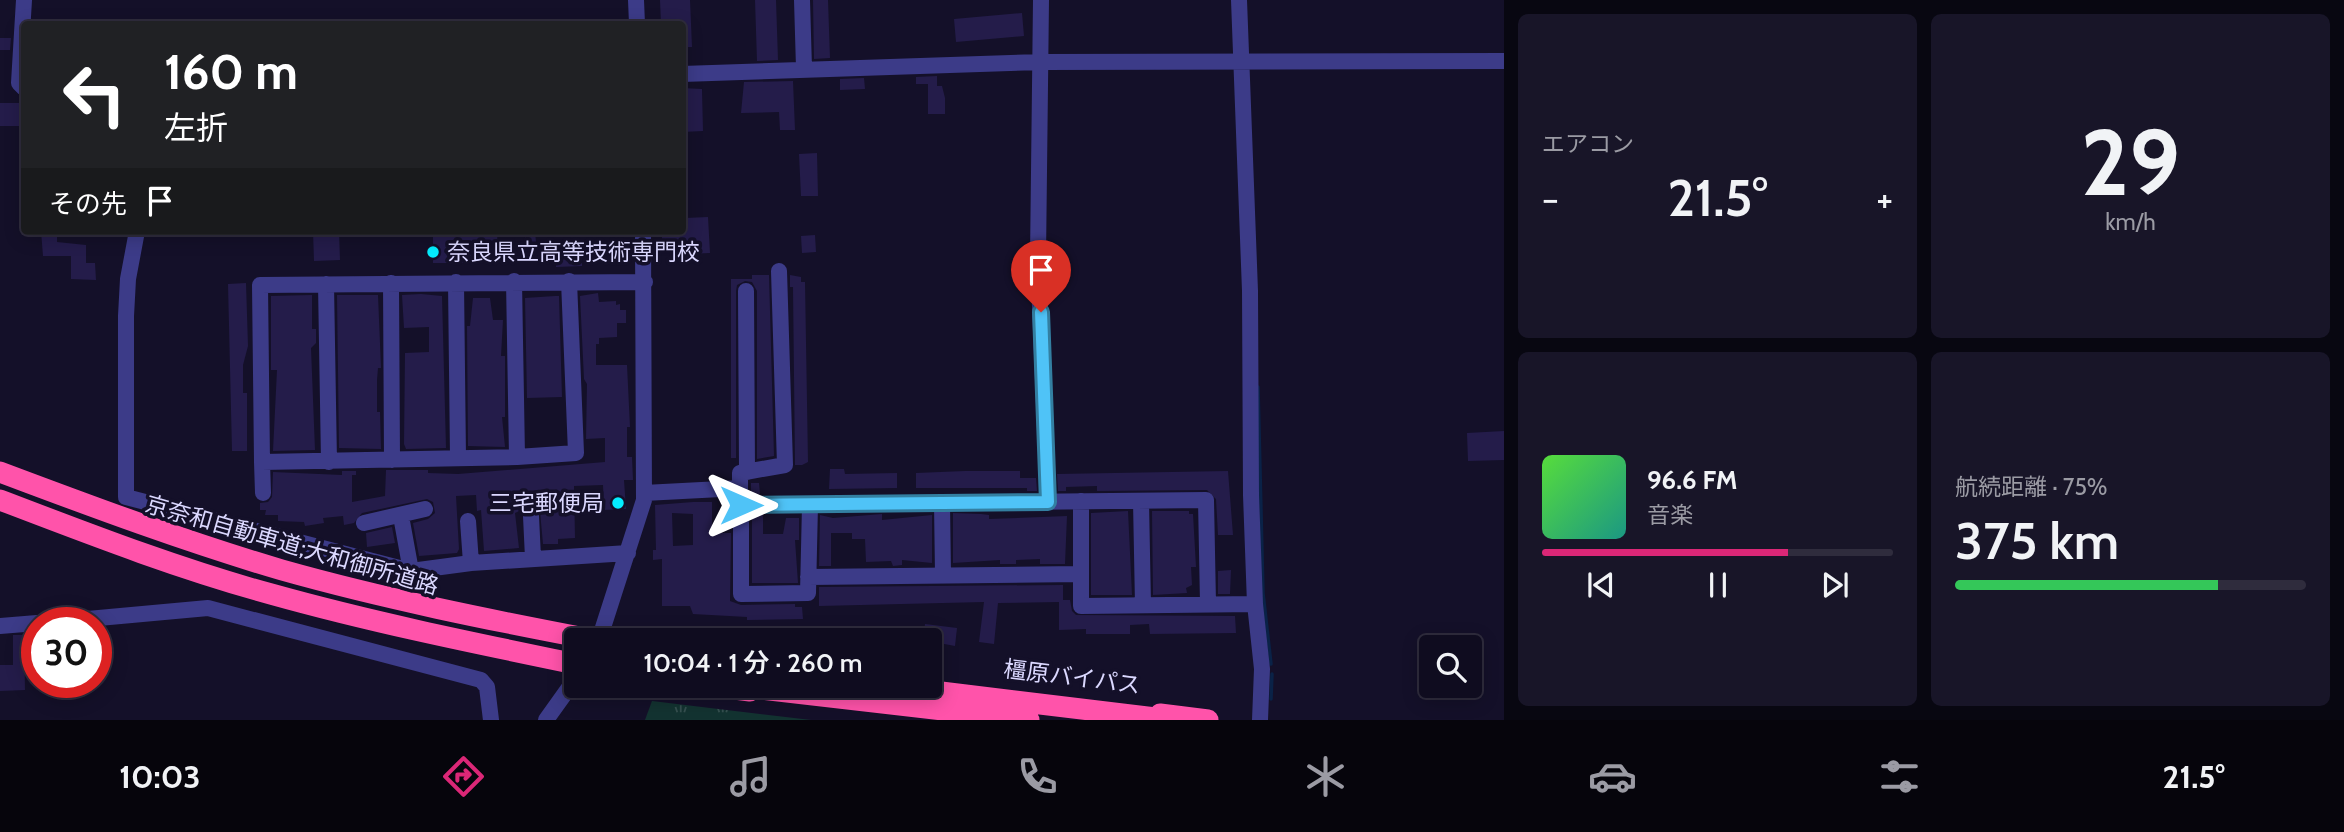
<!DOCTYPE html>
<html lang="ja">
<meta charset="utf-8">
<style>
body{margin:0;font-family:Cabin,"Noto Sans JP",sans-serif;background:#181528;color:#f1f3f6;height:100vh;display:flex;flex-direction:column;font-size:26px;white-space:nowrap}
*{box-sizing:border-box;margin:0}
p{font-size:23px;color:#9b9ba4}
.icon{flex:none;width:38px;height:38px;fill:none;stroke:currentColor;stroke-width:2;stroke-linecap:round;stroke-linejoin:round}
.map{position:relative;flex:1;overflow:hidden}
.drawer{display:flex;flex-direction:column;gap:14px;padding:14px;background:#080711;width:840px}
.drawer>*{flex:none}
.top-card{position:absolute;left:21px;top:21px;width:665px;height:214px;border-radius:7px;box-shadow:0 4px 18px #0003,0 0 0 2px #2f2c3d;background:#202124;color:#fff;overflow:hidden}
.buttons{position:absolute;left:1419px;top:635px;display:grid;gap:14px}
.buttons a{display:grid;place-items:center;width:63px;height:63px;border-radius:7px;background:#0f0c1f;box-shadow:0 4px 18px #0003,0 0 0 2px #2f2c3d;font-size:35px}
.speed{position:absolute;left:21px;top:607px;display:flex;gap:14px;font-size:35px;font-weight:700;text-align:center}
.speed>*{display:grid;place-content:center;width:91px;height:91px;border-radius:50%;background:#0f0c1f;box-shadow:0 4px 18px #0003,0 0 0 2px #2f2c3d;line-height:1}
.speed .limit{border:10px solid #d22;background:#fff;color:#111}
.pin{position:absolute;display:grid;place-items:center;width:60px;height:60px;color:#fff;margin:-72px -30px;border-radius:50% 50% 50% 0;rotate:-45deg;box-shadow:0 0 7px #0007}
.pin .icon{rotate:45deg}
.me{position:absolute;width:77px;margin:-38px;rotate:90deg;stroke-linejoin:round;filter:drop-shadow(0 0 5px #0008)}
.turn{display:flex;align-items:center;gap:24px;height:147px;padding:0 28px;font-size:32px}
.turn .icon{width:91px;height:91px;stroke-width:2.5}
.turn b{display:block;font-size:49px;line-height:60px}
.then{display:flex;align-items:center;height:66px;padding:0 28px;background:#0003;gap:14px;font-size:26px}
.big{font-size:52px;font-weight:600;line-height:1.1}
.drawer .card{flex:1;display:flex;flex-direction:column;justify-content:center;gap:10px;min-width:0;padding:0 24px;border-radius:10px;background:#181528}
.drawer .dial{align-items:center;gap:0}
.dial b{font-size:91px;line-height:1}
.song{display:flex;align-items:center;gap:21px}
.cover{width:84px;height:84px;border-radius:10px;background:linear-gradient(135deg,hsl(110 70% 55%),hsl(170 70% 35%))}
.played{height:7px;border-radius:4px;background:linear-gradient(90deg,#db2777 70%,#2f2c3d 70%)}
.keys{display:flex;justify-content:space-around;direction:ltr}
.heat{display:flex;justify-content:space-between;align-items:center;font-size:38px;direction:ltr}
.charge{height:10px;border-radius:5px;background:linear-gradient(90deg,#34c759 75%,#2f2c3d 0)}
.drawer .tiles{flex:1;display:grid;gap:14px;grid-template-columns:repeat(2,1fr)}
.trip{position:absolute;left:564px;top:628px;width:378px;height:70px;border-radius:7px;background:#0f0c1f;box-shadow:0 4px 18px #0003,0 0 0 2px #2f2c3d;font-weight:600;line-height:70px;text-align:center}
.dock{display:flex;height:112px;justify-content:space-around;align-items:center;background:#06050c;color:#9b9ba4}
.dock .icon{width:49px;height:49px}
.dock .on{color:#db2777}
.dock b{font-size:32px;color:#f1f3f6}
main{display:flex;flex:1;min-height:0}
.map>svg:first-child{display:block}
</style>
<main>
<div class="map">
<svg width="1504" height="720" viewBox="0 0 1504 720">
<defs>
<pattern id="park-tufts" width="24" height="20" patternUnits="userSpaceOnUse" patternTransform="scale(1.75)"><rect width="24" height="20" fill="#133331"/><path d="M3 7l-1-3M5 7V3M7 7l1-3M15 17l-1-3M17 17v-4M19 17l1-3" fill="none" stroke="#355050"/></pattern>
</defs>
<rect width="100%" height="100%" fill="#141029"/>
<path fill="url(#park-tufts)" d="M652,701l159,19h-166z"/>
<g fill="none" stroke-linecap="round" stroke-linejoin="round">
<path stroke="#0a2247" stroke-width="3.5" d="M1258,387l5,206 8,71
M1271,699l1,-25"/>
</g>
<path fill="#241c4a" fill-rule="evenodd" d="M660,0h30l2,47h-10v-23h-21z
M755,0h21l2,60 -21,1z
M813,0h15l2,58 -16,1z
M1022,13l2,23 -68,6 -2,-23z
M0,38h11l-1,12h-10z
M937,76v10h5l3,12v16h-17v-30h-12v-7z
M864,78l1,11 -25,1v-11z
M793,81l2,49h-15l-1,-18 -38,1 3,-31z
M682,88l20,1 1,42 -21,1z
M0,103h20v9h4v14h-24z
M817,153l1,43h-17l-2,-42z
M708,217l2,36 -24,1 -1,-13h-23v-10h24l-1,-13z
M41,231h16v11l29,3v18h9l1,17 -25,-1v-23h-28z
M313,231h26l1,29 -26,1z
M433,231h64l1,24 -34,1v7h-31z
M525,231h10l1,11h-11z
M815,235l1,17 -14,1 -1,-17z
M582,250v16l-26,1v-16z
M752,275h17l5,181 -17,3v-168l-5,-9 -7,-1 -8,4 -1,6v167h-5v-179h21z
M790,275l11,2v5h4l3,180 -6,3h-7l-2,-178h-3z
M246,283l2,63 -5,19v28h4v58h-15l-4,-167z
M598,293l1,9 17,-1v4l4,-1v6h6v13h-9v14l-18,1v6h-3v21h31l3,62h-3v30h5l1,23h-9l2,29 -22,1 -1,-25 -29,1 1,52 -17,1v5h-15l-3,-33 -10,-5 -15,7 4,35 -35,3 -3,-41 -4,1 -1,-16 -20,1 3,53 -2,4 -38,3 -6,-33 15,-4 7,-6 -2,-11 -6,-3 -65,14 -8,10 -10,2 -1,-9 -20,2 1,5 -19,3 -1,-4 -26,-1v-6h-13l1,-5h-6v-7l8,-1 4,-5 1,-25 69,3v-4h14v4h-4v27l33,-6 1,-26h42v3l30,1 147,-12v-24l-19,1 1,-55 -3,-5 -4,-83z
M421,294l21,2 4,152 -40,1 -2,-5 1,-91 24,-1v-25l-25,1 -2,-33z
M312,295v34h4v14l-5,5 4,102 -42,1 4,-81h-6v-74z
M337,295h41l3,73h-3l-1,12v32h3l1,37 -42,-1z
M555,296h4l3,101 -35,1 -2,-100z
M473,298h17l3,22h10l-2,36h4v61h-3l3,30 -37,-1 -1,-120h3z
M1504,431v29l-36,1 -1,-28z
M830,469h14l1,5 52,-1v15l-68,1z
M965,471h55v7h16l1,13h-10v-3h-111v-15z
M1228,471l5,64h-15l-2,-36 -9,-9 -110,1v-5l-31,1v4h-8l-1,-17z
M751,483h8l1,11h-9z
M693,502h19v31h19l-1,68 11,4 54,-1v3h7l1,12 -56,1v-3l-54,-3 -3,-8h-28v-47l-9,1v-10h3l-1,-45zM672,513l21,1v31l-20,1z
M1128,511l4,84h-41v-82z
M1152,511h37v3h4l3,53h-5l1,18 -6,3 1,5 -34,2z
M953,513l28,1 8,1v4l78,-3 -2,48h-25v-5l-24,1v4h-16v-4l-47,3z
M882,514v6l50,-5v48l-30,-3v5l-9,1 -2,-5 -25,1 -1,-23h-13v-6h-21v33h-12l1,-51 13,3z
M752,515h11v19h20l3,-16h13v22h-4l3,43h-46z
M392,527l3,16 -28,4 -1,-14z
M1231,570l-1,24h-12v-23z
M1063,585v15h7l2,11 4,4 159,1 1,17 -86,1 -1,-10 -19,1v9h-44v-5l-27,1v-28l-61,1 -4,41 -15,-2 5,-40 -165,4v-19z
M925,624l32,4 -2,18 -32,-6z
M13,635h11l1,55 -25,1v-26h13z"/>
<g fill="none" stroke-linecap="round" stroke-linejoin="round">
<path stroke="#3c3b88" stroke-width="16" d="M24,0l-5,83 5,5
M636,0l1,24
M802,0l2,68
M1041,0l-3,258 10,244
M1239,0l11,291 1,204 4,109 7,65 -2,51
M682,74l359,-12 463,-1
M137,231l-9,48 -2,37v181l285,74 60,-8 157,-10
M514,281l3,176
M569,281l7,172 -59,4 -255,5 -2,-177 385,-3
M456,282l2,176
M391,283l1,177
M326,284l3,178
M746,291l1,181
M262,462l1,31
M740,488v-15l45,-8 -6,-194
M644,493l96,-5 1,17 465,-5 2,103
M1081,501v105l174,-2
M1141,501l2,104
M942,503l1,71
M741,505v89l67,-1 2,-88
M401,516l10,55
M531,516l2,42
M468,521l3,42
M364,523l61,-14
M808,577l272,-3
M44,623l164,-15 273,72 6,7 4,33
M0,626l37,-3
M599,640l45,-140 -1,-269
M546,720l30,-42"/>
<path stroke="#ff53aa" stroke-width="21" d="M0,472c93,35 187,70 282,98 103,29 208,50 313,70
M0,500c89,34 179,69 271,94 100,28 203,49 305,70
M711,686l39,5
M735,686l294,34
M892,686l280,34
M1160,714l48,6"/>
</g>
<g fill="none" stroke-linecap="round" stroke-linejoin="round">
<defs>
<path id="route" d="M741,505l307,-3 -7,-190"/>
</defs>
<use href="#route" stroke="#337fa1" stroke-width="18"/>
<use href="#route" stroke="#4fc3f7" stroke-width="12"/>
</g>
<g fill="#04edff" stroke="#141029" stroke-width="2.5">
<circle cx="433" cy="252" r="7"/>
<circle cx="618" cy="503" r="7"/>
</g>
<g text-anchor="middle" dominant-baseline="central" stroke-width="7" stroke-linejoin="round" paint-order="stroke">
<g font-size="23" fill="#dbd8ff" stroke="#141029" text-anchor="start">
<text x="447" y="252">奈良県立高等技術専門校</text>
<text x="604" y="503" text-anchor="end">三宅郵便局</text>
</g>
<g font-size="23" fill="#dbd8ff" stroke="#141029">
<text transform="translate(292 545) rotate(16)">京奈和自動車道;大和御所道路</text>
<text transform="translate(1072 677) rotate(7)">橿原バイパス</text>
</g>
</g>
</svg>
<div class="buttons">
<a><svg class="icon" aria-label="search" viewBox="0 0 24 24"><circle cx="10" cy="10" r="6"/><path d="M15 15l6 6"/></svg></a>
</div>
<div class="speed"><div class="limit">30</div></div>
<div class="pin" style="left:1041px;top:312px;background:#d93025"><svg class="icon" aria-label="arrive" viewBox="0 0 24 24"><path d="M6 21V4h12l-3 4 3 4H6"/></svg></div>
<svg class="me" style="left:741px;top:505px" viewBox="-20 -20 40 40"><path d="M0-17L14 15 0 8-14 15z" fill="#4fc3f7" stroke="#fff" stroke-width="4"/></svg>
<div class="trip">10:04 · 1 分 · 260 m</div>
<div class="top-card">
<div class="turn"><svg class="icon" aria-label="left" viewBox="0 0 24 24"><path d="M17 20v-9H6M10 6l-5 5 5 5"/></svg><div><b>160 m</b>左折</div></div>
<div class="then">その先<svg class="icon" aria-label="arrive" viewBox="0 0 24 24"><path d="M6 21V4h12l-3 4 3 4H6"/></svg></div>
</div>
</div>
<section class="drawer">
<div class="tiles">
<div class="card"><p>エアコン</p>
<div class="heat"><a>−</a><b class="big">21.5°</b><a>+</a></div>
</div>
<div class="card dial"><b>29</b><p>km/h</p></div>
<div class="card">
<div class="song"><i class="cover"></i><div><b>96.6 FM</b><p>音楽</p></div></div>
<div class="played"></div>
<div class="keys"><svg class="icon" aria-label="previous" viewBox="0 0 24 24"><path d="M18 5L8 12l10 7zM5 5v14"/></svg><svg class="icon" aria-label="pause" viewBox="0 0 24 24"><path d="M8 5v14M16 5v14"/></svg><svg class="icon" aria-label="next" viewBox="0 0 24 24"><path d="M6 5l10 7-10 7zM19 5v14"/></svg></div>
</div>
<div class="card"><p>航続距離 · 75%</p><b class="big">375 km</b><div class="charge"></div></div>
</div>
</section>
</main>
<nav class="dock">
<b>10:03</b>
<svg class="icon on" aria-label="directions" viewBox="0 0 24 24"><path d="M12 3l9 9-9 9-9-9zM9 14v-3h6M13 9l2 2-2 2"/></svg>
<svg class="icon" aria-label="music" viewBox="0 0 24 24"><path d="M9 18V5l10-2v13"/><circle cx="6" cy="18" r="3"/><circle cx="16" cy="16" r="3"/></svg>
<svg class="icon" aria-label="phone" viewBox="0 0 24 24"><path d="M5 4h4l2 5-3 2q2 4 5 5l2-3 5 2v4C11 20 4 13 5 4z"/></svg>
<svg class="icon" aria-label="climate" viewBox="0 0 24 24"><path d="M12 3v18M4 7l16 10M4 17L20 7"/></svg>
<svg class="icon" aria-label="car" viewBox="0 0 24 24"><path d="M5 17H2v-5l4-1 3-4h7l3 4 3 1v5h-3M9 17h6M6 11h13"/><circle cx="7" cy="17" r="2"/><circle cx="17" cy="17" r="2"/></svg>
<svg class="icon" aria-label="filters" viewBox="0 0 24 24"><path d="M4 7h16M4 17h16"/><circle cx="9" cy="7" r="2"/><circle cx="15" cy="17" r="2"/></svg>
<b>21.5°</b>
</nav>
